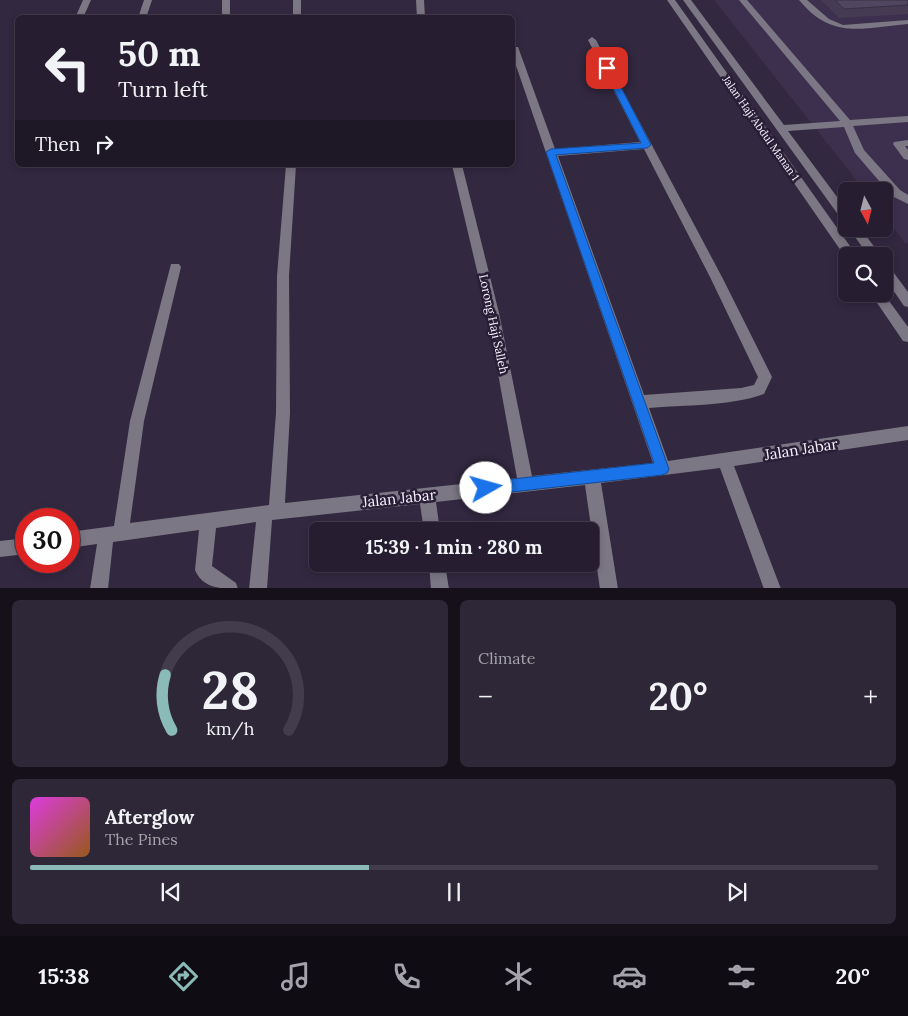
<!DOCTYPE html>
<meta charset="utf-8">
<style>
body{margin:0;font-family:Lora,serif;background:#2e2738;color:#f1f3f6;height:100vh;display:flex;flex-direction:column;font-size:19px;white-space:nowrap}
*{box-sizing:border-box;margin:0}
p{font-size:16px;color:#a4a2ab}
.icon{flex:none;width:28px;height:28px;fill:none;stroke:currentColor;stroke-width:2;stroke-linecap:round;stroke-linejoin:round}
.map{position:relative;height:588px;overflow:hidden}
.side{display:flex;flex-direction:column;gap:12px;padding:12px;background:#15101a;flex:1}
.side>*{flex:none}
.top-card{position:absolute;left:15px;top:15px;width:500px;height:152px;border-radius:8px;box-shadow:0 2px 8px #0003,0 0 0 1px #423c4c;background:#261e30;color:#f1f3f6;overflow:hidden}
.needle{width:32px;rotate:173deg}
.tools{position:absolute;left:838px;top:182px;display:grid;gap:10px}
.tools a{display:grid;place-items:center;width:55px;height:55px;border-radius:8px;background:#261e30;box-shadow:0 2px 8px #0003,0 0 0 1px #423c4c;font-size:25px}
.speed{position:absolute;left:15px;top:508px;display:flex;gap:10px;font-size:25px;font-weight:700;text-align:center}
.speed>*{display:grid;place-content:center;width:65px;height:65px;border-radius:50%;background:#261e30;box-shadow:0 2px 8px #0003,0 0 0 1px #423c4c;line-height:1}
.speed .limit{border:8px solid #d22;background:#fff;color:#111}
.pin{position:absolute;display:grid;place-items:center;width:42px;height:42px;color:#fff;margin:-21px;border-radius:10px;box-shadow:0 2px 8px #0006}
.me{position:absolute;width:55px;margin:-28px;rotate:83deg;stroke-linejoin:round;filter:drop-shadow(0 0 4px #0008)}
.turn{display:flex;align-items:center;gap:18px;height:105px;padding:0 20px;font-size:22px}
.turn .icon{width:65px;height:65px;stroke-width:2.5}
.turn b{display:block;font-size:35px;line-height:42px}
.then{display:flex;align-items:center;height:48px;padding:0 20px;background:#0003;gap:10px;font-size:19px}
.big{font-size:38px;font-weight:700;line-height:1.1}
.side .card{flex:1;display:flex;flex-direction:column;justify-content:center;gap:8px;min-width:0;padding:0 18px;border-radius:8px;background:#2e2738}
.side .dial{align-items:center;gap:0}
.dial svg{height:130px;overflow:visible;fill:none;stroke:#423c4c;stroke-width:7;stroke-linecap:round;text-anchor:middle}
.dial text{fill:#f1f3f6;stroke:none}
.song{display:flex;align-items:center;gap:15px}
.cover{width:60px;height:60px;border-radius:8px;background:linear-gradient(135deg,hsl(300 70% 55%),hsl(30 70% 35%))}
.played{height:5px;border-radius:2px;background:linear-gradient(90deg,#8bbbb9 40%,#423c4c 40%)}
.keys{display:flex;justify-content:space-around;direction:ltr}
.heat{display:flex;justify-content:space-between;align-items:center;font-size:28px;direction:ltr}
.side .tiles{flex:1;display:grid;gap:12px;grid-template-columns:1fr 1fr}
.card:last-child{grid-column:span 2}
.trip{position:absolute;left:309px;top:522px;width:290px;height:50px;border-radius:8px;background:#261e30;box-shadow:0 2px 8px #0003,0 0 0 1px #423c4c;font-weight:700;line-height:50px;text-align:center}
.dock{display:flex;height:80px;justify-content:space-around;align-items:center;background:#0f0c13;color:#a4a2ab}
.dock .icon{width:35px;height:35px}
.dock .on{color:#8bbbb9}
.dock b{font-size:22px;color:#f1f3f6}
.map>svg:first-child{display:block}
</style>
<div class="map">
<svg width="908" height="589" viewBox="0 0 908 589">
<rect width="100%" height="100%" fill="#322840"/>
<path fill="#3d304f" d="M714,0h194v243h-3l-21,-28v-24h-19z"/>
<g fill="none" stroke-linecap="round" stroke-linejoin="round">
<path fill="#7c7784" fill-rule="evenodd" d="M83,0h8l-8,18h-8z
M144,0h8l-6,18h-8z
M222,0h8v18h-8z
M293,0h8v18h-8z
M416,0h8l1,18h-8z
M667,0h8l182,256h-11v2z
M683,0h8l93,125 56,-4 -101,-121h8l103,120 58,-4v6l-55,4 11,24 36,40 8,5v9l-16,-8 -37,-43 -11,-26 -56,4 58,78v12l-4,-1z
M799,0h8l22,19 14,6 65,-5v4c-46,4 -76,16 -109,-24z
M592,37l4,3 126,237 50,100 -8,17c-32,12 -81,11 -115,14l19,53 240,-35v14l-174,26 47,123h-17l-44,-121 -119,15 17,106h-18l-15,-104 -149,17 4,29h-16l-4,-27 -148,16 -5,69h-18l7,-67 -40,6 -4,38 24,17 2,6c-17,0 -36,-1 -43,-19l4,-40 -86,12 -5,47h-18l7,-45 -28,4v-16l45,-6 16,-105 41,-157h8l2,3 -37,154 -14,102 139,-18 7,-92 1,-137 9,-111h10l-7,111 1,137 -5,90 232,-25 -30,-165 -35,-148h10l37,148 33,163 121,-13 -141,-409v-7h6l37,102 85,-7 -52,-102zM644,149l66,128 48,100 -4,8 -13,3 -97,7 -86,-239z
M908,140v6h-3l3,4v10l-4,-1 -11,-15 1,-2z
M849,229h12l20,27h-12z
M884,263l4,2 20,27v15l-4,-1 -20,-29z
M871,294h13l24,33v15l-5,-1z
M26,538v16l-26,3v-16z
M429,564h16l4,25h-18z"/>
</g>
<path fill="#453c53" d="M821,0h87v14l-69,4z"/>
<path fill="#504660" stroke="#383143" d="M835,0h73v5l-64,4z"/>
<path fill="#1a73e8" stroke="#114b97" d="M607,66l4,2 40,77 -4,3 -91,7 113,314 -2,4 -5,2 -176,20 -5,-2 -2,-5 2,-4 5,-2 168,-19 -108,-311 5,-3 90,-6 -38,-75z"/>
<g text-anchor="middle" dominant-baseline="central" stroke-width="5" stroke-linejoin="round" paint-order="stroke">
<g font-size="11" fill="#f7f3fd" stroke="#281e36">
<text transform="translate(761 128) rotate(55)">Jalan Haji Abdul Manan 1</text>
</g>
<g font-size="12" fill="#f7f3fd" stroke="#281e36">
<text transform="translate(494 324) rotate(78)">Lorong Haji Salleh</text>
</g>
<g font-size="15" fill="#f7f3fd" stroke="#281e36">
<text transform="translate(801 449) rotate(-9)">Jalan Jabar</text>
<text transform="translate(399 498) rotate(-6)">Jalan Jabar</text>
</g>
</g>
</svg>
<div class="tools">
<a><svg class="needle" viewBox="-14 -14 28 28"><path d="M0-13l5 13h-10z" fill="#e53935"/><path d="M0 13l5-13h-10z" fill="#a4a2ab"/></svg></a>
<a><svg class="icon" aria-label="search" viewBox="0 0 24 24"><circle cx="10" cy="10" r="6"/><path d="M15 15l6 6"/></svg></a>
</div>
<div class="speed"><div class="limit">30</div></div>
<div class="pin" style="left:607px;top:68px;background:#d93025"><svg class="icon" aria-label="arrive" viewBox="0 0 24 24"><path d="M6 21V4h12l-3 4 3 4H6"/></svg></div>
<svg class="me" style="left:486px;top:488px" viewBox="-20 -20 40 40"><circle r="19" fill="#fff"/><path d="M0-13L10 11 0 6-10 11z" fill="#1a73e8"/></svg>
<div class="trip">15:39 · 1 min · 280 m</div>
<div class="top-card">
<div class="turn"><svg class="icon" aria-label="left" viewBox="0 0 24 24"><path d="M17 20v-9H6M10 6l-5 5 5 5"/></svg><div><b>50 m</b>Turn left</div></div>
<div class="then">Then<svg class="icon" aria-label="right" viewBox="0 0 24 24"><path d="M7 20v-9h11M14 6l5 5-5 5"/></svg></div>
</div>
</div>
<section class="side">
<div class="tiles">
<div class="card dial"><svg viewBox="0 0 100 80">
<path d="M14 69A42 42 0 1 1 86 69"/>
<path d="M14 69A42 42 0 0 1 10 35" stroke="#8bbbb9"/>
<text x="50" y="56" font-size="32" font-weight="700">28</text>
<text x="50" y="72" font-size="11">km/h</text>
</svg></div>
<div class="card"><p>Climate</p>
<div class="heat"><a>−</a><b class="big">20°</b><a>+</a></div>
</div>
<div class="card">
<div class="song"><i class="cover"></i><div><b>Afterglow</b><p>The Pines</p></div></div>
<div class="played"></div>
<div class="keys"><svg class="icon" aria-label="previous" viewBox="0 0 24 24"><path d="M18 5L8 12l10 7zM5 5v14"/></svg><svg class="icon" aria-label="pause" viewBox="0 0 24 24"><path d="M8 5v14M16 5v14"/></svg><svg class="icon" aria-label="next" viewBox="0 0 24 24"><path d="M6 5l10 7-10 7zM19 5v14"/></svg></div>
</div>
</div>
</section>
<nav class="dock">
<b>15:38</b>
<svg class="icon on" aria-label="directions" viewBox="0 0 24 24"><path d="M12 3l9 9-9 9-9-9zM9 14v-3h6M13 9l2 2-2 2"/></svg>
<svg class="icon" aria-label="music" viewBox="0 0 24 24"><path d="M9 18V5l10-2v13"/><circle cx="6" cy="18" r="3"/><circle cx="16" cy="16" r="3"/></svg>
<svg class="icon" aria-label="phone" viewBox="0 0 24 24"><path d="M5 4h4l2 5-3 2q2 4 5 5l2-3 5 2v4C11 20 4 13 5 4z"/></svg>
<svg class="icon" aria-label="climate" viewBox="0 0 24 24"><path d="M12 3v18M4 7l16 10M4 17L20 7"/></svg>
<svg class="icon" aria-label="car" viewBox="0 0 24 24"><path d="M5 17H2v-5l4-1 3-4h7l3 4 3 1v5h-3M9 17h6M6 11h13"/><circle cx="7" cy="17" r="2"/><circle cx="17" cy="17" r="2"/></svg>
<svg class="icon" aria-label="filters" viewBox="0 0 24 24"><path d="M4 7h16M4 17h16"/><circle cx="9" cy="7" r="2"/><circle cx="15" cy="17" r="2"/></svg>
<b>20°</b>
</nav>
